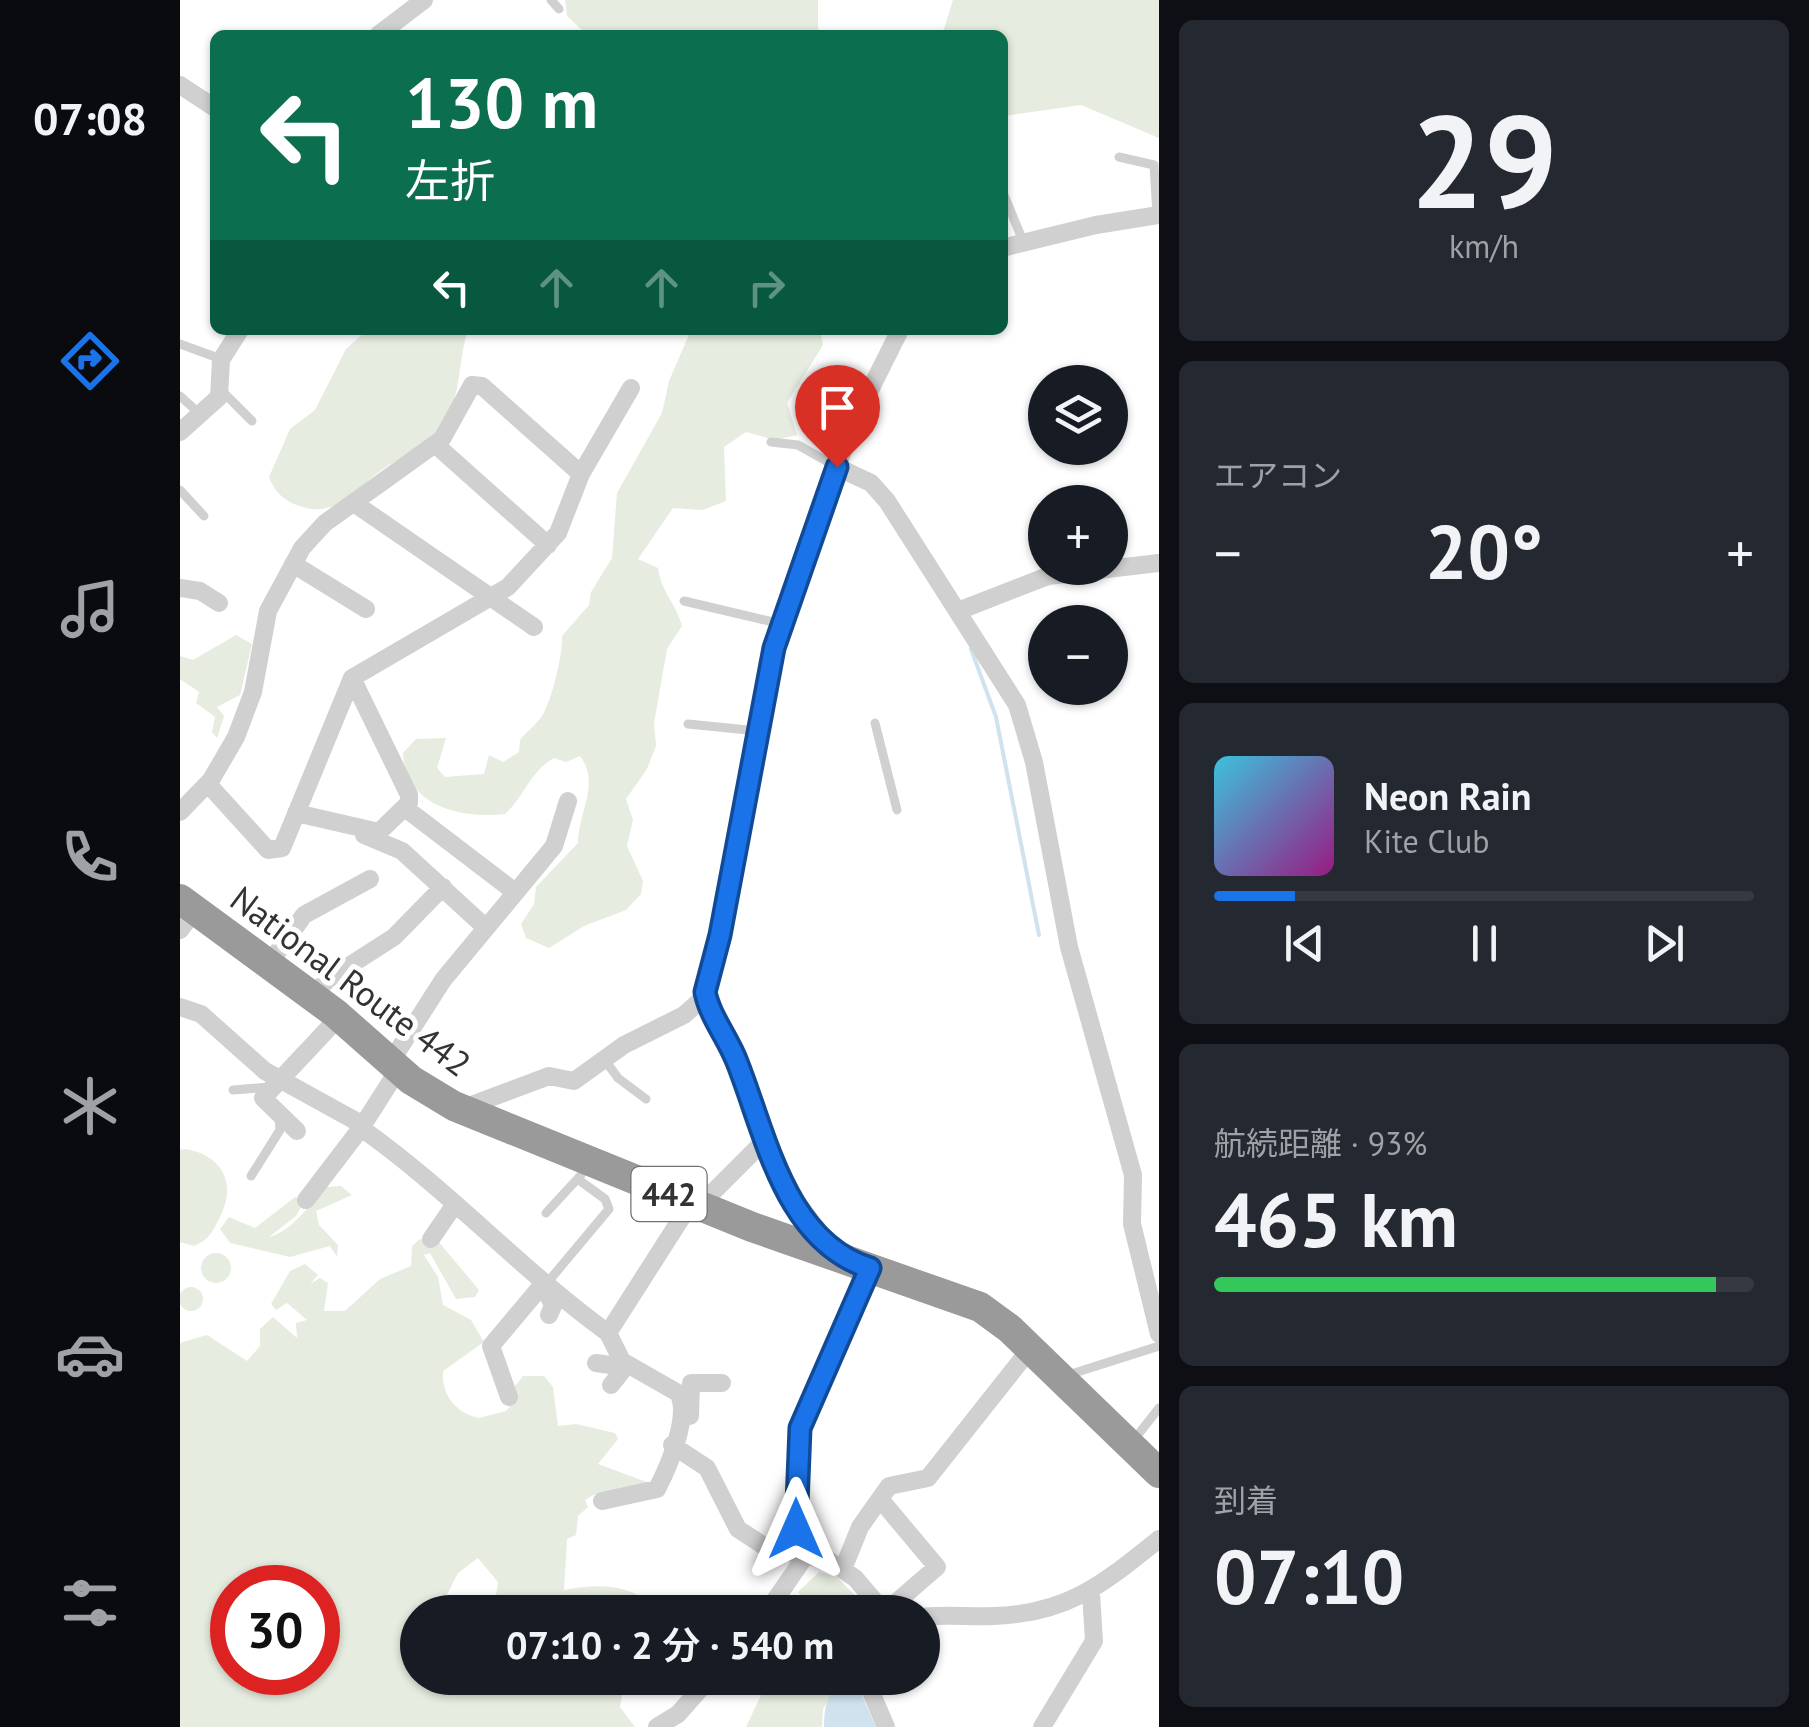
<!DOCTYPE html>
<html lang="ja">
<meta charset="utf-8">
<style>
body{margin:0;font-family:"PT Sans","Noto Sans JP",sans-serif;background:#242831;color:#f1f3f6;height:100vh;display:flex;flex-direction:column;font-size:38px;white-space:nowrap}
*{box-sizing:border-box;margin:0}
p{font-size:32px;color:#9ea1a6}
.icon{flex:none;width:55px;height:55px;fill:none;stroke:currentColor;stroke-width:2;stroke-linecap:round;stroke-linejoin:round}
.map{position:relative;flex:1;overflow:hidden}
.panel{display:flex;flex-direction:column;gap:20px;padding:20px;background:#0d0f14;width:650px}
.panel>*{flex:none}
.top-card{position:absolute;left:30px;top:30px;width:798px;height:305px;border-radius:15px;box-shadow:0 2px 8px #0004;background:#0b6e4f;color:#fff;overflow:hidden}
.buttons{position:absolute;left:848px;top:365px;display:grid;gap:20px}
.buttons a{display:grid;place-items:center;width:100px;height:100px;border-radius:50%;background:#171b24;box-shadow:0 2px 8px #0004;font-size:50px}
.speed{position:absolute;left:30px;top:1565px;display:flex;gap:20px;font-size:50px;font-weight:700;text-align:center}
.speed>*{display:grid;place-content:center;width:130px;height:130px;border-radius:50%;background:#171b24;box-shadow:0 2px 8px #0004;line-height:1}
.speed .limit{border:15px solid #d22;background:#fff;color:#111}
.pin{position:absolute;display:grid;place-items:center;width:85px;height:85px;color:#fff;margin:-102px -42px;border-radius:50% 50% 50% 0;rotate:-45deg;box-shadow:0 0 10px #0007}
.pin .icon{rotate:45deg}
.me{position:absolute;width:110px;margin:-55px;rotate:0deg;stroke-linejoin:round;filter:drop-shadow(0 0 8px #0008)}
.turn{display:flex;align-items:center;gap:35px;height:210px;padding:0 30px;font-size:45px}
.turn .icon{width:130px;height:130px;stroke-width:2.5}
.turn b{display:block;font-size:70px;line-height:85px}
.lanes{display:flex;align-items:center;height:95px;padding:0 30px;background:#0003;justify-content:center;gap:50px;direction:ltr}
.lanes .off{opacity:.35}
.big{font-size:75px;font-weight:600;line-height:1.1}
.panel .tile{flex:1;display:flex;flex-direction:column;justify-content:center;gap:15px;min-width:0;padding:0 35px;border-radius:15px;background:#242831}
.panel .dial{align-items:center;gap:0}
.dial b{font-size:130px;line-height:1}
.song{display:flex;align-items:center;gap:30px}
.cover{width:120px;height:120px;border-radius:15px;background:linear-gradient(135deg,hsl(190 70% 55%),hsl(310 70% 35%))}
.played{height:10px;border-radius:5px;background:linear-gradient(90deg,#1a73e8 15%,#363941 15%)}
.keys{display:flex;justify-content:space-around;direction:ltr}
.heat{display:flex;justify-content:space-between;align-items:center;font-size:55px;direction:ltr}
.charge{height:15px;border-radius:8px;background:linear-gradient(90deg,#34c759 93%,#363941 0)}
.trip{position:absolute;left:220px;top:1595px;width:540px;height:100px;border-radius:50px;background:#171b24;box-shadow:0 2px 8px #0004;font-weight:600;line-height:100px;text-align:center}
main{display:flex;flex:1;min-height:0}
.tabs{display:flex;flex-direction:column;width:180px;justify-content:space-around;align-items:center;background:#090b0e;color:#9ea1a6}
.tabs .icon{width:70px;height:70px}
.tabs .active{color:#1a73e8}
.tabs b{font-size:45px;color:#f1f3f6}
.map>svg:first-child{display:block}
</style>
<main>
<nav class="tabs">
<b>07:08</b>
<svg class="icon active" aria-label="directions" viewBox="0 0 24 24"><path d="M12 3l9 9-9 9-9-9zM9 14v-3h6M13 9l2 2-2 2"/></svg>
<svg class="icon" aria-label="music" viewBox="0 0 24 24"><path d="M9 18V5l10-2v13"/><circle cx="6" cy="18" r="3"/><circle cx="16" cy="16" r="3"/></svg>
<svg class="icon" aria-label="phone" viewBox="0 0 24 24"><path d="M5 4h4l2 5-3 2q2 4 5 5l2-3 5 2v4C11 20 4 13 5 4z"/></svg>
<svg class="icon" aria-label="climate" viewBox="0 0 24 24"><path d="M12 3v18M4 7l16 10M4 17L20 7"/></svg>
<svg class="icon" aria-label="car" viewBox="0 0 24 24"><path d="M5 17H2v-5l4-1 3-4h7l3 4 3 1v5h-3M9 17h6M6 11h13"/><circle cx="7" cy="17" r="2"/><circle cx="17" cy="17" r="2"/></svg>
<svg class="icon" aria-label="filters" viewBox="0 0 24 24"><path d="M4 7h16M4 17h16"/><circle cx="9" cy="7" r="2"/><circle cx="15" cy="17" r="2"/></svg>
</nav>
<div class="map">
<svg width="979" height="1727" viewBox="0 0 979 1727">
<rect width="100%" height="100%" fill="#fff"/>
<path fill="#e6ecdf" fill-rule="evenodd" d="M385,0h253v35h-231l-20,-19z
M773,0h206v138l-78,-33 -78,11 -1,-81h-60z
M187,330h101c-11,33 -5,64 -26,95 -14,21 -42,32 -62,46 -29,22 -46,50 -86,33 -13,-6 -20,-14 -25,-27l21,-48 25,-19 31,-61z
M511,330h129l3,15 -36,58 10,32 -22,5 -29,-8 -22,15 2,54 -23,9 -30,-2 -35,51 20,9c3,24 18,35 24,58l-15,23 -13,74 2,23 -9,23 -21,30 7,21 -6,26 16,35 -2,13 -15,16 -42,16 -35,22 -23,-10 -5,-14 13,-20 2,-17 42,-44c0,-31 23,-59 2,-87l-14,6 -12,-4c-23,12 -30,39 -49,56 -45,5 -100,-8 -102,-61l13,-14 30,-1 -9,30 8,9 39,-3 5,-19 14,7 16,-10 1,-12c6,-8 17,-16 22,-24 10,-16 21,-62 20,-80l27,-31 2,-13 21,-34 5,-65 45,-80 7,-32z
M56,635l16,9 -12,51 -23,12 7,9 -7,22 -5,-6 3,-15 -19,-14 3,-11 -19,-13v-23l13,4z
M5,1149c38,6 52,35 35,68 -7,14 -11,23 -26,29l-14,-4v-92z
M161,1186l11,9 -36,16 3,14 19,20 -1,12 -7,-11 -40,11 -60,-14 -10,-14 9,-12 26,11 40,-31 9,4 -8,15 -27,21c24,-6 40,-33 58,-50z
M240,1239l18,2 41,49 -4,7 -19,2 -26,-46 -6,2 14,22 5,28 28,15 13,22 -41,29c-2,24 13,42 36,47l27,-7 10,-11 -1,-14 8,-10h21l9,11 5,39 18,-2 39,9 3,6 -20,25 54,20c-23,8 -45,1 -67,16l3,7 -10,9 -2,19 -9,4 -3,51c28,-6 63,-7 86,13l-1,9h-141l-12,-17 2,-13 -20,-24 -20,15 -20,39h-20v66h207l-5,29 15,20h-455v-384l27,-8 40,26 13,-15v-17l13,-12 24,21 -1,-15 11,-3 -20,-17 -11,7 -5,-6 19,-33 15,-7 13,11 -8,9 10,-6 8,5 -4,28h21l35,-32 31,-13 1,-20zM52,1588h86v84h-86z
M21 1268a15 15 0 1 1 30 0a15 15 0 1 1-30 0Z
M-1 1299a12 12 0 1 1 24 0a12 12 0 1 1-24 0Z
M639,1572l18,5 34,35h-57l-16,-20z
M589,1678h73l-19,31 -1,18h-76z"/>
<path fill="#cfe2ee" d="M668,1678h6l22,49h-52c0,-23 4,-37 24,-49z"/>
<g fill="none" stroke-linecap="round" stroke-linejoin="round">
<path stroke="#cfe2ee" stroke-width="4" d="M791,649l25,68 43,218"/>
<path stroke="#d0d0d0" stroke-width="9" d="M371,0l8,9
M939,157l35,8 3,50
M822,190l21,51
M0,344l41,15
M42,391l30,30
M0,396l20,18
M645,411l23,26
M591,442l27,3 39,22
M0,490l24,26
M504,601l98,23
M695,723l22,87
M508,724l70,7
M424,1059l14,19 28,21
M53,1090l37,-3
M71,1176l29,-46 -1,-12
M366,1213l35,-38
M367,1283l62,-74 -4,-10 -26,-19
M888,1375l91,-29
M953,1441l26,-33"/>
<path stroke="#d0d0d0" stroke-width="18" d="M198,35l46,-35
M0,85l35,23
M822,248l94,-23 63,-10
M0,432l39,-35 2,-37 19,-30
M256,445l112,100
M657,467l34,16 16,18 130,204 17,57 35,185 64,228 -1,49 27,110
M401,474l50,-86
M174,503l180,124
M113,564l73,45
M0,588l20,3 19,12
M778,611l90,-35 111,-13
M225,808l110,84
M0,812l31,-32 25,-43 17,-45 15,-81 34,-63 23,-25 117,-84 30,-54 10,1 99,88 -23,59 -50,54 -156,91 -70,170 -14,2 -60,-66
M116,813l83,19 30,-29v-8l-57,-117
M184,835l38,16 83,76
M0,930l15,-20
M89,964l35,-49 66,-36
M525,992l31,66 45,123 54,72
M133,996l14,-16 67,-43 49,-50
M0,1007l21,7 64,57 98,54
M210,1063l53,-83 111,-134 14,-45
M281,1109l88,-33 25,5 50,-36 60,-30 19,-17 17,-63 59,-302 72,-205 49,-98
M181,1128c88,62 160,142 247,205
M117,1131l-34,-33 76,-81
M126,1200l55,-72 37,-58
M519,1206l65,-65
M251,1239l24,-35
M363,1283l10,23 -4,9
M416,1363l29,4
M431,1385l16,-20
M329,1397l-18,-51 52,-62
M510,1416l1,-33h31
M492,1445l35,23 31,61 29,19 61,12 27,18 29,34
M700,1499l57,68 -52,45
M422,1501l55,-12c11,-21 34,-74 21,-96l-56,-32 -14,-28 83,-130
M663,1569l17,-42 29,-41 39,-8 102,-129
M587,1612l37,-54 -9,-41 3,-81 16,-48 56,-120
M742,1617c24,-3 47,0 71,-1 75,-2 111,-33 166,-77
M685,1678l21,49
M477,1727l21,-13 32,-36
M862,1727l52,-86 -3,-48"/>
<path stroke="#9a9a9a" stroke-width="30" d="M0,899l155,114 76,67 43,26 298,121 228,80 30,22 149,144"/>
</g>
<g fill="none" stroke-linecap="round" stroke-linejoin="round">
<defs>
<path id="route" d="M616,1529l4,-101 70,-160c-85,-26 -104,-133 -133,-206 -9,-24 -27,-45 -32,-70l15,-57 54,-287 63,-181"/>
</defs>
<use href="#route" stroke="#114b97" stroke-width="25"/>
<use href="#route" stroke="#1a73e8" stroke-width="18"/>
</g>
<g text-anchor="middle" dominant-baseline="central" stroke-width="10" stroke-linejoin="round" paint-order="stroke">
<rect fill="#fff" stroke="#707070" stroke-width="2.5" x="451.5" y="1167" width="75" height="54" rx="8"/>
<g font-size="32" font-weight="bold" fill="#333">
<text x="489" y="1194">442</text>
</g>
<g font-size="35" fill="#333" stroke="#fff">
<text transform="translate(171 981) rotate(37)">National Route 442</text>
</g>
</g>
</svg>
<div class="buttons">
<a><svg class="icon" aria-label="layers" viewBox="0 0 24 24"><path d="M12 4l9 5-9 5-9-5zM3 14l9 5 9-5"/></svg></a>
<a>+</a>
<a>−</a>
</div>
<div class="speed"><div class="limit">30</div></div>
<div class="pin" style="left:657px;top:467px;background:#d93025"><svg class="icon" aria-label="arrive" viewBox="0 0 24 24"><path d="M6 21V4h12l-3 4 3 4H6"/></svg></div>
<svg class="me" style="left:616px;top:1529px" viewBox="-20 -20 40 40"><path d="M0-17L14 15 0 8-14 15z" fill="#1a73e8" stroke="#fff" stroke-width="4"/></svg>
<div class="trip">07:10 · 2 分 · 540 m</div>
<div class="top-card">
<div class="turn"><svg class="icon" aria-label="left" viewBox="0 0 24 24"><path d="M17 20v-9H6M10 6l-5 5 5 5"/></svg><div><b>130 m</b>左折</div></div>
<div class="lanes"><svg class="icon" aria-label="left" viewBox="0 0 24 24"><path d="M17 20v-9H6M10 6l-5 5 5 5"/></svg><svg class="icon off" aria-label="ahead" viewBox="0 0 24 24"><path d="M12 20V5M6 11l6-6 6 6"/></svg><svg class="icon off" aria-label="ahead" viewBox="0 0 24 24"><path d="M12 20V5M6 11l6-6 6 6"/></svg><svg class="icon off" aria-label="right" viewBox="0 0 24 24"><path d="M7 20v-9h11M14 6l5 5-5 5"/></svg></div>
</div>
</div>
<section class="panel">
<div class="tile dial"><b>29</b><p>km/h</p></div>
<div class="tile"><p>エアコン</p>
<div class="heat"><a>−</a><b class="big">20°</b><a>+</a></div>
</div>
<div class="tile">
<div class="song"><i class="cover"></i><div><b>Neon Rain</b><p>Kite Club</p></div></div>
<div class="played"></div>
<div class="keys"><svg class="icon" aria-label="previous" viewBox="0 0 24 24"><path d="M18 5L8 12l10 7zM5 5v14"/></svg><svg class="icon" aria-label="pause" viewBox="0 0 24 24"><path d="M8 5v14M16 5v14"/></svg><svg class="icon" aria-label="next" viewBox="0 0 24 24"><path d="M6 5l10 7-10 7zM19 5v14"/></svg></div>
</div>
<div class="tile"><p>航続距離 · 93%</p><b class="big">465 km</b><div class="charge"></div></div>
<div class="tile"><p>到着</p><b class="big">07:10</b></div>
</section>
</main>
